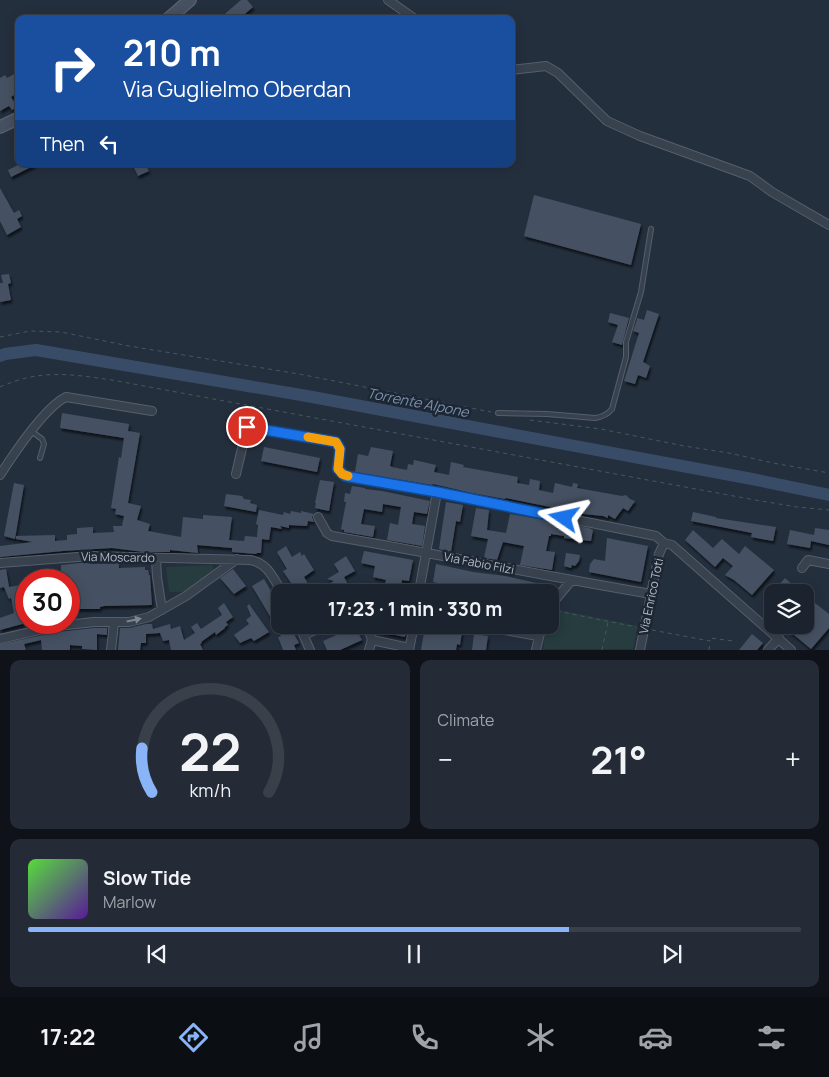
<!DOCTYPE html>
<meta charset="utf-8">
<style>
body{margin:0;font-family:Manrope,sans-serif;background:#242b36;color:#f1f3f6;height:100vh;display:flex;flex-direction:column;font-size:19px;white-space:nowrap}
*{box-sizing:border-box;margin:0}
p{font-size:16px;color:#a0a4aa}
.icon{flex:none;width:28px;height:28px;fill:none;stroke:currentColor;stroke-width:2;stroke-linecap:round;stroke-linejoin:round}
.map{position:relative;height:650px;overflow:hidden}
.panel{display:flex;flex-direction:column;gap:10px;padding:10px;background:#0f1319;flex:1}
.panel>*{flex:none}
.guide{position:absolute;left:15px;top:15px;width:500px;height:152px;border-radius:10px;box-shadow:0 2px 12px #0003,0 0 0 1px #39404a;background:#1a4fa0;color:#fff;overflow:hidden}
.buttons{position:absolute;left:764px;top:584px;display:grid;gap:10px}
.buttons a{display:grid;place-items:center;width:50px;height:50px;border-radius:10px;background:#1b232e;box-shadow:0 2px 12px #0003,0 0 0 1px #39404a;font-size:25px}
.speed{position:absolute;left:15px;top:569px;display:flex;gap:10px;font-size:25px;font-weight:700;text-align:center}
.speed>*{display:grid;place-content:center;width:65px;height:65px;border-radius:50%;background:#1b232e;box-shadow:0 2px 12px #0003,0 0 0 1px #39404a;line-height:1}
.speed .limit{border:8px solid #d22;background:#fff;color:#111}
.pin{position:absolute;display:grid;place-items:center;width:42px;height:42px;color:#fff;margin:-21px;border:2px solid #fff;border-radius:50%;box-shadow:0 1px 5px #0007}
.me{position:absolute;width:55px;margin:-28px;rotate:281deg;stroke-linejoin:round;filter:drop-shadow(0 0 4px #0008)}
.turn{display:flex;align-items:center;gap:18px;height:105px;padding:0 25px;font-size:22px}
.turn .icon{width:65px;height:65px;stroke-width:2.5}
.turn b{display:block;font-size:35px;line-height:42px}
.then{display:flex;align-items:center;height:48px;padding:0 25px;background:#0003;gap:10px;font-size:19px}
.big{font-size:38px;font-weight:700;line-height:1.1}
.panel .tile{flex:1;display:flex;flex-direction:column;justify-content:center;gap:8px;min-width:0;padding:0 18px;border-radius:10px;background:#242b36}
.panel .dial{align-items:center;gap:0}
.dial svg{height:130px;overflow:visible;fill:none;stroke:#39404a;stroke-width:7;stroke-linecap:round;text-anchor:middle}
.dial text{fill:#f1f3f6;stroke:none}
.song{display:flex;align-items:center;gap:15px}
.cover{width:60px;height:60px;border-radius:8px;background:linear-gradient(135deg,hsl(110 70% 55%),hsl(270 70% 35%))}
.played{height:5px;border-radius:2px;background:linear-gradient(90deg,#8ab4f8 70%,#39404a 70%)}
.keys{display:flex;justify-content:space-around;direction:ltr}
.heat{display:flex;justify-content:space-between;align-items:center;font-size:28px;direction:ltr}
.panel .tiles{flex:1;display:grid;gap:10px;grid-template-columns:1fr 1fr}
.tile:last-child{grid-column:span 2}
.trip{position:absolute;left:271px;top:584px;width:288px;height:50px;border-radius:10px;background:#1b232e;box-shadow:0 2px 12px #0003,0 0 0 1px #39404a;font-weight:700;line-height:50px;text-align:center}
.dock{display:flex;height:80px;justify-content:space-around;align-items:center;background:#0b0e12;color:#a0a4aa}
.dock .icon{width:35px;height:35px}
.dock .current{color:#8ab4f8}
.dock b{font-size:22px;color:#f1f3f6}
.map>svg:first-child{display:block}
</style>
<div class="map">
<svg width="829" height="650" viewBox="0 0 829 650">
<defs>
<filter id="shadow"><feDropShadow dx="1.5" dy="3" stdDeviation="1" flood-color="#0009"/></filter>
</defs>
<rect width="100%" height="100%" fill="#242f3e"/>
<path fill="#263c3f" d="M212,565l2,6 -30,21h-15l-3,-25z
M555,609l83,17 -5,23h-90l3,-24h4v-11z"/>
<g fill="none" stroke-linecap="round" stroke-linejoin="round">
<path stroke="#394c67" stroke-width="12" d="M0,356l5,-2 31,-4 271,46 445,83 77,16"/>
</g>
<path fill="#455162" filter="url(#shadow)" d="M241,0h6l6,7 -14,12h-20z
M16,73l3,6v13l-8,5 6,10 -5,3 -3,-4 -9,5v-33l5,-3 2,3z
M20,164h17l-26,13 -3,-7z
M132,164h13l4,7 -11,5z
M0,188l14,25 5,-3 3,6 -5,3 4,8 -14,8 -7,-14z
M534,195l107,29 -10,41 -107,-29z
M9,274l2,9 -3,1 3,16 -11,2v-19h3l-2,-8z
M647,310l12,4 -16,48 7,4 -4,12 -8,-3 -3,9 -11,-3 15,-48 -6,-2 4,-11v-2l7,2z
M610,313l19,5 -7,27 -10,-3 6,-17 -10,-3z
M62,413l67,11 -1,7 12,2 -12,70 13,3 -4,14 13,4 -2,7 33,6 2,-20 20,2v-4l29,2 -3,23 15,1 1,-5 12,1 1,-12 -2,-1 3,-14 24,5 1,-3 6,2 1,-3 10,2v-2l13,3 -2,3 2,5 -6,-1 -1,5 -18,-1v3l-9,-2 2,3 -11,-2 -2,13 -7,-1 -1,14h-4l-1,1 -24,-2v-4l-35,-3 1,8 -28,-3v2h-26l-32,-4 -49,3 -63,6v-11l33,-4 -17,-3v-3l39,-1v6l12,-1v-5l10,-1v-6l16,-1v6l21,-1 -1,-6h9l2,-10 -9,-2 1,-5 -5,-1 8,-51 2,1 3,-20 -64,-10z
M264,447l56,11 -3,14 -56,-11z
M371,447l22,4 -3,15 2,1 15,3 1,-6 5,1 1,-5 22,5 -2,7 15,3 2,-13 13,3 -1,2 55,10 -1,6 12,2 1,-6 10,2 -1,9 14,3 2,-10 17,4 1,-4 5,1 -1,4 45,8 4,-1 4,4 5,2 -7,10 -5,-3 -8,11 -7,-4v3l-5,-2 -29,-3v-4l-13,-3 -1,3 -54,-11 -1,1 -33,-6 -39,-9 -1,1 -77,-13 3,-18 10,2z
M320,480l14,2 -5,29 -14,-3 1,-5h-1z
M14,483l10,2 -9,54 -11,-3z
M352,486l13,2v1l17,2 48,10 -3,13 -13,-2 -2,12 13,2 -3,20 -35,-6 3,-17 8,2 3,-18 -18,-3 -1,8 -18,-3 -3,15 14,2 -2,11 -29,-5v-2l-3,-1 5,-27h-2l1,-9 5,1z
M226,494l16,2 2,3 7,1 -1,3 7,2 -1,7 -32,-6z
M446,502l17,3 -3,17 -4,-1 -5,31 -12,-3z
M476,508l13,2 -2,20 19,3 4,-19 79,14 4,2 -2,11 -27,-3v-2l-13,-2v2h-2l-3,15 9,1 -3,18 -32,-5 4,-19 -21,-4 -6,18 -13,-2 4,-19 -17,-3z
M693,512l23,5v1l60,9 -3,14 -22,-4 1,-4 -61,-12z
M815,528l14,2v15l-18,-4 -1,7 -23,-4 3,-14 24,5z
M693,530l20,18 9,-9 17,15 6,-8 29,24 -22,25 -18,-15 -9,-5 8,-9 -10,-8 -8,9 -30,-27z
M607,538l41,8 -7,36 -52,-10 1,-8 4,-5 11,2z
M286,546l6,11 8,-5 2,4 2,-2 10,16 -10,7 9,15 21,-11 -7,-2 12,-7 -5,-8 12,-8 9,15 -11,6 8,15h-55l-14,-21 4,-2 -9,-15 -1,-2z
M364,551l49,9 -4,21 -7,-1 -2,12h-17l3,-12 -13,-3 2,-11 -14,-3z
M566,553l14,2 -1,6 -4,5 -3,-1 -1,3 -7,-2z
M90,562v2l29,-1v5l26,-1v3h3l1,5h1l2,30 -48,1 -4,1v2h-31v-29h-31l-1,-7 24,-2v-6z
M436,564l37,8 32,4 45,10 -1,6 -31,-1 -1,1h-15l1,-3 -21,-3 -1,6h-41l2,-8 -9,-2z
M6,569l5,29 -2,1 -5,-12 -4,1v-18z
M233,569l13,17 -12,8 -14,-16z
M785,578l11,10 -5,4h-18z
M264,579l16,27v19h9l10,18 -5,2 2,5h-13l-5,-13 3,-1 -8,-13h1l-22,-37z
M26,584v39l-26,7v-12l14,-5 -5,-26z
M805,595l24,19v14l-18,21 -29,-24h23z
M224,603l9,14 -7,5 2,3 -3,2v1l-9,7 -1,-3 -14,10 1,1 -2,1 3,6h-32l-2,-10 -6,1 -3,-8 -14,1v9h-5l-1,7h-22l2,-22h10l16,-4h6l1,5 17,-5 1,5 9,-3 4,14 11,-7 -4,-6 6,-4 4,6 21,-14 -4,-7z
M249,604l20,28 -15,9 -3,-3 -11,5 -6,-8 15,-11 -3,-4 5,-4 -4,-10z
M376,625h31l-2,12 -30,-6z
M355,627l7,13 -22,10h-13l-4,-9z
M425,627l37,5 -2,13 -3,-1 -1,6h-35z
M94,628h13v7l-10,-1v16l-15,-1v-3l-12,-1v5h-28l-1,-10 -17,4 2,6h-26v-6l58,-12z
M474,634l14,2 -2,14h-14z
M752,634l11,9 -6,7h-18z"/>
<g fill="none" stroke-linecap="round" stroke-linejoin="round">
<defs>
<path id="lane" d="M498,413l49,1 48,4c7,-1 13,-4 17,-9l14,-52v-15l15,-50 10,-63
M31,431l11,8 2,5 -4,14"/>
<path id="street" d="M388,0l27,19
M511,70l35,-4 12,7 49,48 33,15 110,40 22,16 57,33
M236,474l11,-47 89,15 4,7 -3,20 8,7 92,16 219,44 8,7 8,2 119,105
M0,475c13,-20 45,-68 66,-78l86,14
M318,517l9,16 5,3c106,18 212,40 319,58
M156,558l1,19 5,33
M0,563l90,-7 160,4c18,3 23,18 32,32
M802,568l6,-8 21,4
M419,592l18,-100
M550,606l21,-25
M299,625l11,25
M367,625l5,15 -3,10
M476,625l62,11
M304,635l23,-10
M0,639l57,-13 37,-4h35l20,-5 37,-21 51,-37
M372,640l37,8
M111,650l3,-27
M409,650l5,-25
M536,650l6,-25
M640,650l19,-96 5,-11
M768,650l11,-12"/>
<path id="secondary" d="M168,19l22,-19
M0,127l19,-9"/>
</defs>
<use href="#lane" stroke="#565f6c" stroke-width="6"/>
<use href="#street" stroke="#565f6c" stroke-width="10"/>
<use href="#secondary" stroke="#565f6c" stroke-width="14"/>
<path stroke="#44595c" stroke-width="1" stroke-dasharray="4 4" stroke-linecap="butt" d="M0,337l30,-6 31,1 68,14 170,28 192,38
M0,387c40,-18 70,-13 112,-7l643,120 42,7 32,3
M530,420l71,9 83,17 45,7 44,10 56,10
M557,611l79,16
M652,630l58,11v-3l23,3
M602,650l6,-28
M709,650l1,-8"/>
<use href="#lane" stroke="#38414e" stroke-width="4"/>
<use href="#street" stroke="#38414e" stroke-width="8"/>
<use href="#secondary" stroke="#465061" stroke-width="11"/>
</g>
<defs><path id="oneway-solid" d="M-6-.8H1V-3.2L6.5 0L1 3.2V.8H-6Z" transform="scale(1.25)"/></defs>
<use fill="#7c8592" href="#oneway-solid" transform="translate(134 620) rotate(-12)"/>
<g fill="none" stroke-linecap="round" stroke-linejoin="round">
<defs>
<path id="route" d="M247,427l89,15 4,7 -2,20 7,7 92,16 127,26"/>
</defs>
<use href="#route" stroke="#114b97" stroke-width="12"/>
<use href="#route" stroke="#1a73e8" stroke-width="9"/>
<path stroke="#f59e0b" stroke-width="9" d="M308,437l28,5 4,7 -2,20 4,5 6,2"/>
</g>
<g text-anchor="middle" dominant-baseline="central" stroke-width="5" stroke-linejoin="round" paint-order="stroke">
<g font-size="12" fill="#b4bcc9" stroke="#1d2633">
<text transform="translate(118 557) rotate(1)">Via Moscardo</text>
<text transform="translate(479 563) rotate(11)">Via Fabio Filzi</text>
<text transform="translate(651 596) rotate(-78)">Via Enrico Toti</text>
</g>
<g font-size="14" font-style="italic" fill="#7c92b1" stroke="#1d2633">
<text transform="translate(418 402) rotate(11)">Torrente Alpone</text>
</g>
</g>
</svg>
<div class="buttons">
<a><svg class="icon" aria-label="layers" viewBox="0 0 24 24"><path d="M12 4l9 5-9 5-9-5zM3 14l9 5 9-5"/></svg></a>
</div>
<div class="speed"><div class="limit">30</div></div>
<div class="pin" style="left:247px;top:427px;background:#d93025"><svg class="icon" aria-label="arrive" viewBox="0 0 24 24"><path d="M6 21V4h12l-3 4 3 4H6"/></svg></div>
<svg class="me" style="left:564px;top:518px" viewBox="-20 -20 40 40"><path d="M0-17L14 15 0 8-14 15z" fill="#1a73e8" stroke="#fff" stroke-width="4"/></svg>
<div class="trip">17:23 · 1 min · 330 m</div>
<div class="guide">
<div class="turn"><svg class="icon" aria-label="right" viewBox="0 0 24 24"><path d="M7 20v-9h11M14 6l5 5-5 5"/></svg><div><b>210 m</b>Via Guglielmo Oberdan</div></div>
<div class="then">Then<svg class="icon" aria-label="left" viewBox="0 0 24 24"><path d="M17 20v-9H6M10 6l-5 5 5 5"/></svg></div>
</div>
</div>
<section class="panel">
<div class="tiles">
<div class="tile dial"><svg viewBox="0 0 100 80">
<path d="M14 69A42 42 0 1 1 86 69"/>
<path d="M14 69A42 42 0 0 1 8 42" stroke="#8ab4f8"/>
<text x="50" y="56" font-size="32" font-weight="700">22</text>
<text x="50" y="72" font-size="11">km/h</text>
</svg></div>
<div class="tile"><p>Climate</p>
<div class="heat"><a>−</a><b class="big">21°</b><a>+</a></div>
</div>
<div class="tile">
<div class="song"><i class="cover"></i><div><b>Slow Tide</b><p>Marlow</p></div></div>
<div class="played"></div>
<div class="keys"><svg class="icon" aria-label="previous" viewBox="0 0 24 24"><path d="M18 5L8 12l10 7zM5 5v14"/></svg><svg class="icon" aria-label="pause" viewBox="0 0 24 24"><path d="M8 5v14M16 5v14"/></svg><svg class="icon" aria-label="next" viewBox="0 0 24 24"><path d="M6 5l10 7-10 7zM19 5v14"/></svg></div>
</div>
</div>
</section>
<nav class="dock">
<b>17:22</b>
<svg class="icon current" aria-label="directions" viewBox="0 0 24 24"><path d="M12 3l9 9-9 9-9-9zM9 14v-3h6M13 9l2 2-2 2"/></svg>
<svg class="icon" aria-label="music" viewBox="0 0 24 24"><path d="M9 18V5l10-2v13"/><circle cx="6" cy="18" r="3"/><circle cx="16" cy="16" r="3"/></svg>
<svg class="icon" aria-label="phone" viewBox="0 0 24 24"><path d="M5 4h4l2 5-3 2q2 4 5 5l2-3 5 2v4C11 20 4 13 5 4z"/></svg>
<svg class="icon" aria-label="climate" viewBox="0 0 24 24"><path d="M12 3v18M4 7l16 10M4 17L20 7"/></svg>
<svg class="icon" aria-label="car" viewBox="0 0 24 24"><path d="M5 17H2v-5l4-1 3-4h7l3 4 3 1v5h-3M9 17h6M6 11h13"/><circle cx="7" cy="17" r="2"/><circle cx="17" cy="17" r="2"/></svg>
<svg class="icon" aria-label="filters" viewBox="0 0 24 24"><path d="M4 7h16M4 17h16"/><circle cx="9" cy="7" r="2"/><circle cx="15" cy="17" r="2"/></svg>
</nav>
